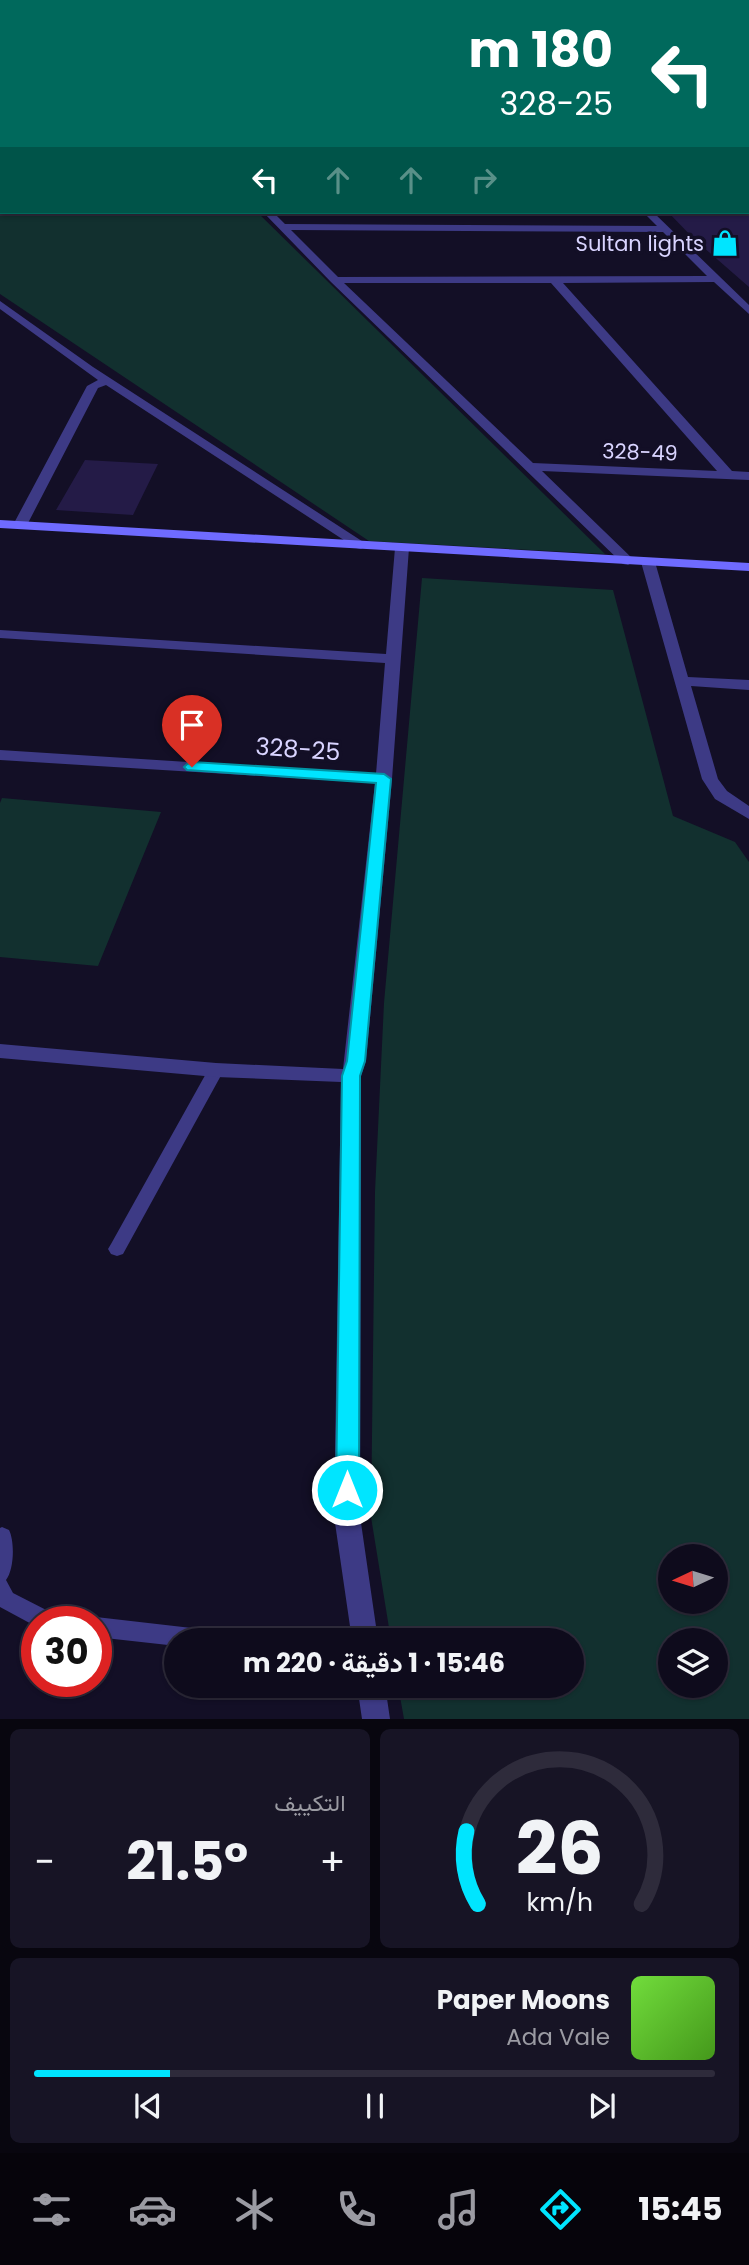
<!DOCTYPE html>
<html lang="ar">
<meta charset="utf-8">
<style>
body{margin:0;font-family:Poppins,Vazirmatn,sans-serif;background:#171425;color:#f1f3f6;direction:rtl;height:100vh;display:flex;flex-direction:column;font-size:26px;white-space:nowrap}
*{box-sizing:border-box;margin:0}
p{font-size:23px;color:#9b9ba3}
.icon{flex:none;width:38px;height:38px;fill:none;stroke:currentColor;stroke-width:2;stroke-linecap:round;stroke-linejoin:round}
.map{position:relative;height:1719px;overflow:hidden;direction:ltr}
.drawer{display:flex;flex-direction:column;gap:10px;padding:10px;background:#08060f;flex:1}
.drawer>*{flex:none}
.guide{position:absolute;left:0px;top:0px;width:749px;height:214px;box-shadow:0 2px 5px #0004,0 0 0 2px #2e2b3b;direction:rtl;background:#00695c;color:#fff;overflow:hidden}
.needle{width:46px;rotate:266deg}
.tools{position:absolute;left:658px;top:1544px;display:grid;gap:14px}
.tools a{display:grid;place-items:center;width:70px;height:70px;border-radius:50%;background:#0e0b1c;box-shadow:0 2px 5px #0004,0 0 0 2px #2e2b3b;font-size:35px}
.speed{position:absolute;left:21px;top:1606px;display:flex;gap:14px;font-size:35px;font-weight:700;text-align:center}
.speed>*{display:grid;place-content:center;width:91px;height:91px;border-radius:50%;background:#0e0b1c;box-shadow:0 2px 5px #0004,0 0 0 2px #2e2b3b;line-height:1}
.speed .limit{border:10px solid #d22;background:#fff;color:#111}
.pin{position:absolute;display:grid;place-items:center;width:60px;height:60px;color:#fff;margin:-72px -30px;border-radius:50% 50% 50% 0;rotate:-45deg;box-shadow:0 0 7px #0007}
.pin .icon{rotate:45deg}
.me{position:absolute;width:77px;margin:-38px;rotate:0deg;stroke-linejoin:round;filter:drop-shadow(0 0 5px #0008)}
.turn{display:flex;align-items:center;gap:24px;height:147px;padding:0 21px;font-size:32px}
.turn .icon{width:91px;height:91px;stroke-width:2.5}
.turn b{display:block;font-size:49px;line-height:60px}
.lanes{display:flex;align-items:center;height:66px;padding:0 21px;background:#0003;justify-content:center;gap:35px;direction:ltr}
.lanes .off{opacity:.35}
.big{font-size:52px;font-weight:700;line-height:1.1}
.drawer .card{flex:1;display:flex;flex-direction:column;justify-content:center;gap:10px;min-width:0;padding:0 24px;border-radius:10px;background:#171425}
.drawer .dial{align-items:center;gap:0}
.dial svg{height:182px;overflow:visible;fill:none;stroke:#2e2b3b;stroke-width:7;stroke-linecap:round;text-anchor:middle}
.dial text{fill:#f1f3f6;stroke:none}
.song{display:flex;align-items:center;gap:21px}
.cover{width:84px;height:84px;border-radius:10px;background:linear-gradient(135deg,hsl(100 70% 55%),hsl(100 70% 35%))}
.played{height:7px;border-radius:4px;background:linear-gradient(90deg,#00e5ff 20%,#2e2b3b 20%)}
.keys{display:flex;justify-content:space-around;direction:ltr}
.heat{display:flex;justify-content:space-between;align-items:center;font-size:38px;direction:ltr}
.drawer .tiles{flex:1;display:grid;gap:10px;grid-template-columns:1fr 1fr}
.card:last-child{grid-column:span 2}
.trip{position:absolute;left:164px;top:1628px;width:420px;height:70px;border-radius:35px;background:#0e0b1c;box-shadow:0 2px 5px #0004,0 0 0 2px #2e2b3b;font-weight:700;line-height:70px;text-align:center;direction:rtl}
.tab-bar{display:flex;height:112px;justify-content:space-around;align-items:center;background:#06040b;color:#9b9ba3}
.tab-bar .icon{width:49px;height:49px}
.tab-bar .active{color:#00e5ff}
.tab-bar b{font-size:32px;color:#f1f3f6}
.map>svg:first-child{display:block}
</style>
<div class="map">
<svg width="749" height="1719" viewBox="0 0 749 1719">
<rect width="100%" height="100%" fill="#130f26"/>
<path fill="#12302f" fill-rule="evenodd" d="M0,0l28,2h-26v210h255l348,342 -236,-13 -369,-247z
M422,578l191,12 60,226 62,26 14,20v857h-345l-6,-34h174v-45h-181l-20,-123 4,-325 9,-189zM670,1556h46v45h-46zM670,1640h46v45h-46z
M2,798l159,14 -63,154 -98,-9v-154z"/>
<path fill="#241b47" d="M668,212h81v75l-55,-48z
M85,460l73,4 -25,51 -77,-5z"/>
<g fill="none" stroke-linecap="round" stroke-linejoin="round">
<path fill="#3d3a85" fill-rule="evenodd" d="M657,0h6l2,2h-6z
M669,0h6l2,2h-6z
M216,1065l6,1 2,4 -101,184 -6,2 -6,-2 -3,-5 3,-5 97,-174 2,-4z
M2,1527l7,3c6,12 5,40 -3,50l7,13 43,22 3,7h-22v5l-37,-20v-79z
M96,1617l113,13 8,3 3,7h-43v6l-81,-9v-15h-9z"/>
<path fill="#3d3a85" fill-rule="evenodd" d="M22,0h8v2h-8z
M140,0h8v2h-7z
M212,0h34l-36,2z
M450,0h8l1,2h-7z
M747,179h2v6h-2z
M263,212h10l12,12 372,2 -14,-14h10l96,93v9l-35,-32 -151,1 169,188 17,1v8l-207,-9 93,90 -7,4 -5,-1 -292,-282zM291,230l372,2 44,44 -369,1zM344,283h207l166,188 -184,-8z
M0,301l93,66 275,178 -7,4 -5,-1 -250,-163 -8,3 -71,137 -2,3h-10l-2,-3 74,-139 11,-6 -98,-71z
M402,544l7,4 -17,231 -26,282 -5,15 -1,440 18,124h-26l-18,-124 7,-434 -125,-5 -216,-19v-14l216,19 127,6 32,-286 -375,-23v-10l376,24 9,-111 -385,-25v-8l386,24 9,-106z
M648,558l7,4 33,115 61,3v10l-58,-4 27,93 9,12 22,15v13l-34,-20 -13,-20 -61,-217z
M357,1685h28l5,34h-28z"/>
<path fill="#6f6bff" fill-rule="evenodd" d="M747,65h2v4h-2z
M0,520l749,43v8l-749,-43z"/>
<path fill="#ff4fa3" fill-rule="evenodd" d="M536,0h10l1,2h-10z
M584,0h9l1,2h-9z
M747,115h2v7h-2z
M747,158h2v7h-2z"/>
</g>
<path fill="#00e5ff" stroke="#0095a6" stroke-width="2" d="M192,762l192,12 7,5 -26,282 -5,15 -1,414 -4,7 -8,3 -8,-3 -3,-7 6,-414 5,-15 29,-278 -189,-13 -3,-3 3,-3z"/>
<defs>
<symbol id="shop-bare" viewBox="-9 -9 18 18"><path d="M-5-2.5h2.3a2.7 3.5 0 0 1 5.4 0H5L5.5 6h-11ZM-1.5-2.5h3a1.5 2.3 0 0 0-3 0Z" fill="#00e5ff" stroke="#130f26" stroke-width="2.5" paint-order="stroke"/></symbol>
</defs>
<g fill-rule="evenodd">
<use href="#shop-bare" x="706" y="224" width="38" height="38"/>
</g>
<g text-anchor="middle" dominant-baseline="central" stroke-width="7" stroke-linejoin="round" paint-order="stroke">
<g font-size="21" fill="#d9d4ff" stroke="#130f26" text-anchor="end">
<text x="704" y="243">Sultan lights</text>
</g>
<g font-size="21" fill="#d9d4ff" stroke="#130f26">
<text transform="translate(640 452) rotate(2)">328-49</text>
</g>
<g font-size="24" fill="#d9d4ff" stroke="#130f26">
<text transform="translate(298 749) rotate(4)">328-25</text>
</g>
</g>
</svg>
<div class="tools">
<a><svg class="needle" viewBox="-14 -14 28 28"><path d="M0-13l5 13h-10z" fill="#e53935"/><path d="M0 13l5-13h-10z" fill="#9b9ba3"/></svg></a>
<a><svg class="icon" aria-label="layers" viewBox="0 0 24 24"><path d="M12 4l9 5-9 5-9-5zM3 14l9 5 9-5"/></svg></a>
</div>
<div class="speed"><div class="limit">30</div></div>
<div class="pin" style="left:192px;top:767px;background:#d93025"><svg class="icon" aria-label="arrive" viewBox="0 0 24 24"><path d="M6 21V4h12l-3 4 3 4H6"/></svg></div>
<svg class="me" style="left:347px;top:1490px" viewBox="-20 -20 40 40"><circle r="17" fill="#00e5ff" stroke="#fff" stroke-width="3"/><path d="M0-11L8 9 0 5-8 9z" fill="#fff"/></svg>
<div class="trip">15:46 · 1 دقيقة · 220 m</div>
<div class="guide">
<div class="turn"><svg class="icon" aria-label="left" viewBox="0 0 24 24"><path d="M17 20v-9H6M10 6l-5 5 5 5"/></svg><div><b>180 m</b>328-25</div></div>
<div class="lanes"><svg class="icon" aria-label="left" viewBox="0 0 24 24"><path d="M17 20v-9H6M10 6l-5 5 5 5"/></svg><svg class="icon off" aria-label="ahead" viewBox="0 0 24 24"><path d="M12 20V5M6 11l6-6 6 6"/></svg><svg class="icon off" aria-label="ahead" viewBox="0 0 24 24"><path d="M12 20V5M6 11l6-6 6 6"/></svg><svg class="icon off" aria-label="right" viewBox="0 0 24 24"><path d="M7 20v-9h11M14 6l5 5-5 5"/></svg></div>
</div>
</div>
<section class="drawer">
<div class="tiles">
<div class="card dial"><svg viewBox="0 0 100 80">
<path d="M14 69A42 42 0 1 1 86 69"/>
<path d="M14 69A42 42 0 0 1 9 37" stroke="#00e5ff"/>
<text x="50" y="56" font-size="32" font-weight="700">26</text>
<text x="50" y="72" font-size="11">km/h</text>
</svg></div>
<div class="card"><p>التكييف</p>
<div class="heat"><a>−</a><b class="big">21.5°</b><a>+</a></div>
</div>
<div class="card">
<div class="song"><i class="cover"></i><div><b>Paper Moons</b><p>Ada Vale</p></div></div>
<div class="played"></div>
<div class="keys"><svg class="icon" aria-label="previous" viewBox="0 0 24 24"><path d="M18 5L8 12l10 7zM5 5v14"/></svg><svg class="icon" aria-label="pause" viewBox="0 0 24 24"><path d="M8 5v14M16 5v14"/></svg><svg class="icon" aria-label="next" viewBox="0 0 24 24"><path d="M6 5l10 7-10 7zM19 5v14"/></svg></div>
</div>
</div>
</section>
<nav class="tab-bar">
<b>15:45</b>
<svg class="icon active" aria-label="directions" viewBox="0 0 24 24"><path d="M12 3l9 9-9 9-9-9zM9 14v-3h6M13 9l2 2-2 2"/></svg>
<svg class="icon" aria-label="music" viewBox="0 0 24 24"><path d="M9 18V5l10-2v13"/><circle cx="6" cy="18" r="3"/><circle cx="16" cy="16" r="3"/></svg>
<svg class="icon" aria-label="phone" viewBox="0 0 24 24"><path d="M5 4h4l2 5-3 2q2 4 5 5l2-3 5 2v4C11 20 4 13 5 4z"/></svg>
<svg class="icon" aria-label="climate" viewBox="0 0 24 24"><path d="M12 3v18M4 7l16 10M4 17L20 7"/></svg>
<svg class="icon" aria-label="car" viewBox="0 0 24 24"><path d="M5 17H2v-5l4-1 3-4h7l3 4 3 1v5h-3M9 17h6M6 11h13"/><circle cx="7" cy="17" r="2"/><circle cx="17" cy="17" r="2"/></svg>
<svg class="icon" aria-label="filters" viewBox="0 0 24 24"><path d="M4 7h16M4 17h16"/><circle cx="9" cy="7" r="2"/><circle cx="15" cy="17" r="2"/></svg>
</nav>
